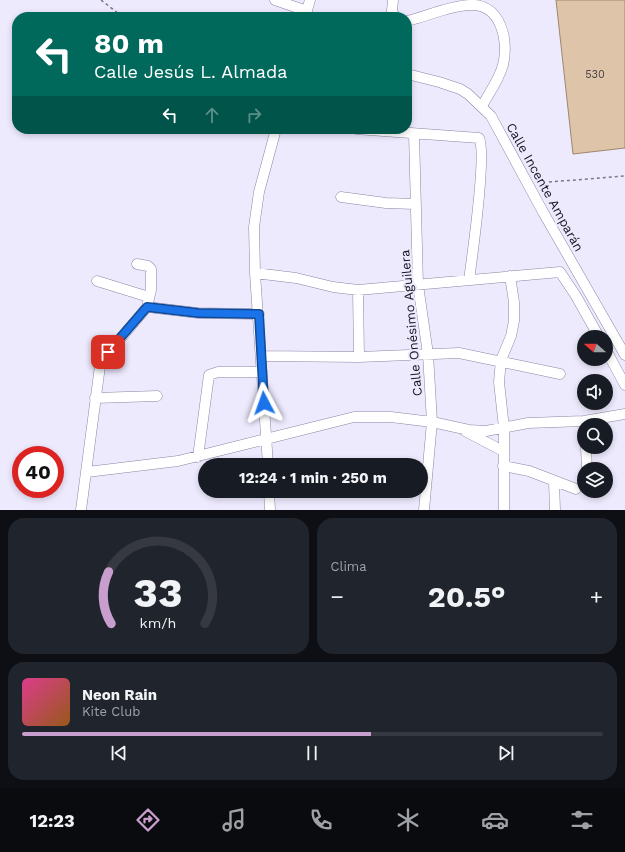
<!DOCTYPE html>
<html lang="es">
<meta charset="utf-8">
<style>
body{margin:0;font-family:"Work Sans",sans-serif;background:#20242c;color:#f1f3f6;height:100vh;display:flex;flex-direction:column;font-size:15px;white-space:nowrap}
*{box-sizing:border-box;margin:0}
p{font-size:13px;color:#9ea1a6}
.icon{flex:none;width:22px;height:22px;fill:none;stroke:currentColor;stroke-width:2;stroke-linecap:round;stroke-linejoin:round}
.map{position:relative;height:510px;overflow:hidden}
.panel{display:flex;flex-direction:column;gap:8px;padding:8px;background:#0d0f14;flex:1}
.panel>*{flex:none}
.top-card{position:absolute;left:12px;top:12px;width:400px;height:122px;border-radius:16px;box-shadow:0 2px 6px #0003;background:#00695c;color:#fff;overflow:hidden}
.needle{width:26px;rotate:290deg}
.tools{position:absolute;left:577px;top:330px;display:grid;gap:8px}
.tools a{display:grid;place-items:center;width:36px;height:36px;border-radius:50%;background:#171b24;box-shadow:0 2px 6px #0003;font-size:20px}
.speed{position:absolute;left:12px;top:446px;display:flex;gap:8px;font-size:20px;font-weight:700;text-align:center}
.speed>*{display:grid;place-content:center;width:52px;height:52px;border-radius:50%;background:#171b24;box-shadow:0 2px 6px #0003;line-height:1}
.speed .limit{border:6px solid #d22;background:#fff;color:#111}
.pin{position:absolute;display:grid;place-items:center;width:34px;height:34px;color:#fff;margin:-17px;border-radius:8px;box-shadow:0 2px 6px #0006}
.me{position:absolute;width:44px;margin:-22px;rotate:356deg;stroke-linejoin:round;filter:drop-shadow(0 0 3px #0008)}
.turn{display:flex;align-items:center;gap:14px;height:84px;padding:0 16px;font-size:18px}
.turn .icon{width:52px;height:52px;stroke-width:2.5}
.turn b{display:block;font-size:28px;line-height:34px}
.lanes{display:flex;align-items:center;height:38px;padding:0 16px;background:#0003;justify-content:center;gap:20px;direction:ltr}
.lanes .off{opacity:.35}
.big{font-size:30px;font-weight:700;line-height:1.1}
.panel .card{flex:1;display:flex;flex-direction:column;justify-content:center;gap:6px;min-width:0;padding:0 14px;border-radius:16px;background:#20242c}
.panel .dial{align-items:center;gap:0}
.dial svg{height:104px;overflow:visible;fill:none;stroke:#363941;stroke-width:7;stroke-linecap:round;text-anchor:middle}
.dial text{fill:#f1f3f6;stroke:none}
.song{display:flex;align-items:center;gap:12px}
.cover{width:48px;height:48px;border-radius:6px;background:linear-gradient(135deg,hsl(330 70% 55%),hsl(30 70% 35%))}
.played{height:4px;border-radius:2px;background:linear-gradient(90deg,#c89ece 60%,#363941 60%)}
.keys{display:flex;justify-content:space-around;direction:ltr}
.heat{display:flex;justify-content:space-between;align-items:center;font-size:22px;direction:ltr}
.panel .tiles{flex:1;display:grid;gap:8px;grid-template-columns:1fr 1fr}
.card:last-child{grid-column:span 2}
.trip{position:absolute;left:198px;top:458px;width:230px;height:40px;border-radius:20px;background:#171b24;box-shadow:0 2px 6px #0003;font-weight:700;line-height:40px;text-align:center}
.tab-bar{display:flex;height:64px;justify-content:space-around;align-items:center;background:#090b0e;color:#9ea1a6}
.tab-bar .icon{width:28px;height:28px}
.tab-bar .current{color:#c89ece}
.tab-bar b{font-size:18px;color:#f1f3f6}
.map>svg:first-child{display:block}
</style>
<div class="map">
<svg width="625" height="510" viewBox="0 0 625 510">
<rect width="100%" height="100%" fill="#eeeafe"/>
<path fill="#dec5aa" stroke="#9d866c" d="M556,0h69v148l-52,6z"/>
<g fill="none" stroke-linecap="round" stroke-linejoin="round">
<defs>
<path id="minor" d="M275,0l32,11
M393,0l-1,11 3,6
M305,17l5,-17
M407,21c21,-5 41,-15 63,-16 31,-2 39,36 33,60 -4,15 -14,28 -21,41
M407,74l32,8 21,7 8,5 23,22 52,96 82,143
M356,129l123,9c8,14 -7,120 -10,142
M414,134l4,151 10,69 4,68 -8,88
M341,197l45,6 29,1
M255,273l41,5 37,9 25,3 202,-18 16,24 23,41
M97,281l52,16
M358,290l1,67
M147,307l51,6 61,1
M606,350l19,35
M261,356l98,1 100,-4 101,21
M95,398l62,-2
M465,431l38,20
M586,447l1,22
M198,457l11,-82 9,-3h44
M268,465l-13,-192 -1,-46 5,-35 17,-63
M503,466l26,5 47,18
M87,472l91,-11 176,-44h37l41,5 37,8 17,1 42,-8 56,-2 41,-7
M554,482l1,28
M269,491l1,19
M81,510l19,-144 4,-8 43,-51 4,-17v-21l-3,-3 -11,-2
M504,510v-82l-5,-46 2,-22 10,-24 3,-15v-19l-4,-26"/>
</defs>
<use href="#minor" stroke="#8b84a3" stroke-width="11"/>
<path stroke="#7a7786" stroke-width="1.5" stroke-dasharray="3 3" stroke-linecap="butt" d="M101,0l22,17
M537,183l88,-7"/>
<use href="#minor" stroke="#fff" stroke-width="10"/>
</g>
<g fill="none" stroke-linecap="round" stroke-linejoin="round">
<defs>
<path id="route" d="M108,352l39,-45 51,6 61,1 5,89"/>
</defs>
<use href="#route" stroke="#114b97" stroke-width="10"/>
<use href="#route" stroke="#1a73e8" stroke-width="7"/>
</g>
<g text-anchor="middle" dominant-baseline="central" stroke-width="4" stroke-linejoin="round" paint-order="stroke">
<g font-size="11" fill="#494142">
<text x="595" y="74">530</text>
</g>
<g font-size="13" fill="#171520" stroke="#eeeafe">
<text transform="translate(545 187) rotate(61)">Calle Incente Amparán</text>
<text transform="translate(411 323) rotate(-95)">Calle Onésimo Aguilera</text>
</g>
</g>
</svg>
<div class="tools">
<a><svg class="needle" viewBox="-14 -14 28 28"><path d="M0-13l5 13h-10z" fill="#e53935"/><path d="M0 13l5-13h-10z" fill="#9ea1a6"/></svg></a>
<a><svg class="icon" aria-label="sound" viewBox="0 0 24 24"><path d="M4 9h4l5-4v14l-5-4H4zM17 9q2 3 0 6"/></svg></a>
<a><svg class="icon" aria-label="search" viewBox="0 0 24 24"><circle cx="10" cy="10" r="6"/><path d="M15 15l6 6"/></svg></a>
<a><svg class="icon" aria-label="layers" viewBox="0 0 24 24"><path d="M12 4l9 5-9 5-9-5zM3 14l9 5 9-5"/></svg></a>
</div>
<div class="speed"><div class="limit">40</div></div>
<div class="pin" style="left:108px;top:352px;background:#d93025"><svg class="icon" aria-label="arrive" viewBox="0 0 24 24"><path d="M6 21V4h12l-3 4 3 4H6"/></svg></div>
<svg class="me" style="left:264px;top:403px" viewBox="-20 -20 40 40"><path d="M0-17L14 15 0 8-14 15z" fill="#1a73e8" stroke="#fff" stroke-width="4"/></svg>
<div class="trip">12:24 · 1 min · 250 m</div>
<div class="top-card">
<div class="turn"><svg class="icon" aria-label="left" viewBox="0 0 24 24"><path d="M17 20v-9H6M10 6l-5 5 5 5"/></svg><div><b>80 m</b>Calle Jesús L. Almada</div></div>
<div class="lanes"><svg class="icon" aria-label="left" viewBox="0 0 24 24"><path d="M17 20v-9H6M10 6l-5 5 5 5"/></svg><svg class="icon off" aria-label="ahead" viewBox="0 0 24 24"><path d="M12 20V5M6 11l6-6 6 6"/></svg><svg class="icon off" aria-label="right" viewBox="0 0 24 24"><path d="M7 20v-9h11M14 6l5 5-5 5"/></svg></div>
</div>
</div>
<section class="panel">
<div class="tiles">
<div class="card dial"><svg viewBox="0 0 100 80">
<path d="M14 69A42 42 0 1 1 86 69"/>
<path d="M14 69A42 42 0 0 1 12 29" stroke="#c89ece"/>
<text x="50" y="56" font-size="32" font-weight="700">33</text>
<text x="50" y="72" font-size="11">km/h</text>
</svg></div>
<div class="card"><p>Clima</p>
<div class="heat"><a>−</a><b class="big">20.5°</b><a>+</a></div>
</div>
<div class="card">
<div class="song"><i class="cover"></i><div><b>Neon Rain</b><p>Kite Club</p></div></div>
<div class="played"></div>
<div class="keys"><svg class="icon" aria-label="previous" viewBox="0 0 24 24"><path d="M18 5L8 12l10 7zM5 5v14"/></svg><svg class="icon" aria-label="pause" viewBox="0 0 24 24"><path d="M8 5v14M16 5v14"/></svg><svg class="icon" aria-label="next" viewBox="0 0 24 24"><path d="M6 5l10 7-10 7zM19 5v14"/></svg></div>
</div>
</div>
</section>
<nav class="tab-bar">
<b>12:23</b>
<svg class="icon current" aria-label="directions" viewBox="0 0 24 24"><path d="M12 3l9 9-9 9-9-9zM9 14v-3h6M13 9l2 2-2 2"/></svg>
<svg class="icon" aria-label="music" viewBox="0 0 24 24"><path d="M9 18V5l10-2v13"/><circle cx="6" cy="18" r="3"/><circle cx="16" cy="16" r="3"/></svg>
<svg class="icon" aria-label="phone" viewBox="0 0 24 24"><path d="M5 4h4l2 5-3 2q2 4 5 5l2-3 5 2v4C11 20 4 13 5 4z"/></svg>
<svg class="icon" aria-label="climate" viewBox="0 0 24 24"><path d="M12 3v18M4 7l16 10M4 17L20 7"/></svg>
<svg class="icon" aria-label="car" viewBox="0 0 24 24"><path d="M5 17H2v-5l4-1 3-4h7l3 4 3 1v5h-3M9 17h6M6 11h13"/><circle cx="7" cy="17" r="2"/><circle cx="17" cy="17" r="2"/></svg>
<svg class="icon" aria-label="filters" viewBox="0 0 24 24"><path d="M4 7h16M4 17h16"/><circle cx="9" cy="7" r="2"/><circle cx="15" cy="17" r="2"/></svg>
</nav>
